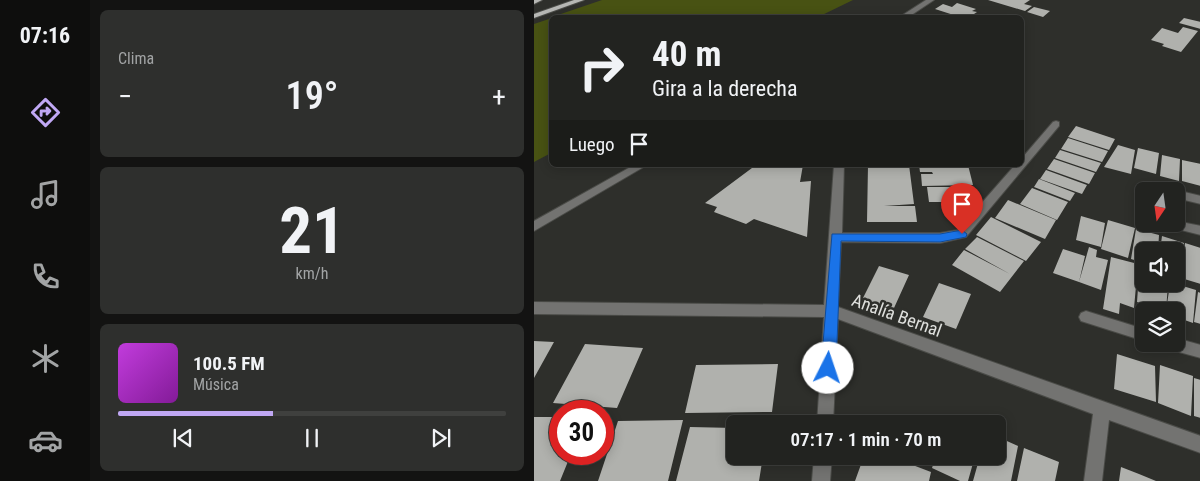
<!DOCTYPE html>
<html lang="es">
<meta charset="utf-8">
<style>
body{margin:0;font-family:"Roboto Condensed",sans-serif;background:#2e2f2d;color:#f1f3f6;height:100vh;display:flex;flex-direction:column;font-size:19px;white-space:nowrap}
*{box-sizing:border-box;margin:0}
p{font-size:16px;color:#a2a4a5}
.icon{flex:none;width:28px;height:28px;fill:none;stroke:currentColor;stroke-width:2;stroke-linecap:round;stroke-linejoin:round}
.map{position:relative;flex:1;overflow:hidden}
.sheet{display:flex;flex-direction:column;gap:10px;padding:10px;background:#131312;width:444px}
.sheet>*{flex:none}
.banner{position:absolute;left:15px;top:15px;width:475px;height:152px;border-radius:8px;box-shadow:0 2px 12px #0003,0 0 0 1px #3f403e;background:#222320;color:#f1f3f6;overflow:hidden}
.needle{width:32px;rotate:193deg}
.fabs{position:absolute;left:601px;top:182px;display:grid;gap:10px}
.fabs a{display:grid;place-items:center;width:50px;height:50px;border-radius:8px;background:#222320;box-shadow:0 2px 12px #0003,0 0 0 1px #3f403e;font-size:25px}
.speed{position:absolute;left:15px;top:400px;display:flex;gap:10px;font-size:25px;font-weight:700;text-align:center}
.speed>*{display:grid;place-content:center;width:65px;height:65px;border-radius:50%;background:#222320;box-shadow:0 2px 12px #0003,0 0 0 1px #3f403e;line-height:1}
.speed .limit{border:8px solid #d22;background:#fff;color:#111}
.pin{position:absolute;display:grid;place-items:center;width:42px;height:42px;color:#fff;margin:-51px -21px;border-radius:50% 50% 50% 0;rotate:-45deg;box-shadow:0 0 5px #0007}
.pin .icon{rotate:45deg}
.me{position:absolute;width:55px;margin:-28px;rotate:4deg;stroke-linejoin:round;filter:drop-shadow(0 0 4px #0008)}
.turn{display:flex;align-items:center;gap:18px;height:105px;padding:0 20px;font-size:22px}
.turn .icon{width:65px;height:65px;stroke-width:2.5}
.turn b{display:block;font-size:35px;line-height:42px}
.then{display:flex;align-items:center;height:48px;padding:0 20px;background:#0003;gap:10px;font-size:19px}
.big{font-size:38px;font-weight:600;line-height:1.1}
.sheet .widget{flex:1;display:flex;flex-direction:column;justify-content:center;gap:8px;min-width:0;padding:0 18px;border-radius:8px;background:#2e2f2d}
.sheet .dial{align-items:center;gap:0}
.dial b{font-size:65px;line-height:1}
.song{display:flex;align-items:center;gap:15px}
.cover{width:60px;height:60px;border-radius:8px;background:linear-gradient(135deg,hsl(290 70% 55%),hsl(290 70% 35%))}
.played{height:5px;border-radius:2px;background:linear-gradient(90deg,#c0a8f4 40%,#3f403e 40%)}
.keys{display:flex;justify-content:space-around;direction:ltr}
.heat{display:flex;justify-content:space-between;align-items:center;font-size:28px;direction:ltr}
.trip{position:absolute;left:192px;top:415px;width:280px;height:50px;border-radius:8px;background:#222320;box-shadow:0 2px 12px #0003,0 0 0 1px #3f403e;font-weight:600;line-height:50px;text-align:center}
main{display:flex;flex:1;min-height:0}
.tab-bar{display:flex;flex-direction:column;width:90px;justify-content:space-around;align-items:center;background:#0e0e0d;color:#a2a4a5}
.tab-bar .icon{width:35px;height:35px}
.tab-bar .active{color:#c0a8f4}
.tab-bar b{font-size:22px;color:#f1f3f6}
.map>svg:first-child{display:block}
</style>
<main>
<nav class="tab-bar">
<b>07:16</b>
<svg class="icon active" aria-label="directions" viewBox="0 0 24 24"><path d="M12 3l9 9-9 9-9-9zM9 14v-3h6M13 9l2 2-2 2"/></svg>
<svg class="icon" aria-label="music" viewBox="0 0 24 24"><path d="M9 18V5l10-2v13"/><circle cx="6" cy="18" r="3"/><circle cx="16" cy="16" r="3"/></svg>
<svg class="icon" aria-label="phone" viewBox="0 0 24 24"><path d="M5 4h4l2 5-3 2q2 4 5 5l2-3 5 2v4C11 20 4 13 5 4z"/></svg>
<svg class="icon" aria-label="climate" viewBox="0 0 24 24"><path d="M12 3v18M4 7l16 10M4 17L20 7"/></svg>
<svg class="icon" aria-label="car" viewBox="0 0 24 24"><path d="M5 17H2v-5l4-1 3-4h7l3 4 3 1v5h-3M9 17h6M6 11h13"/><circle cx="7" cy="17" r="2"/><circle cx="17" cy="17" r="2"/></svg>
</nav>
<section class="sheet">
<div class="widget"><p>Clima</p>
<div class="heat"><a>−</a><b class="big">19°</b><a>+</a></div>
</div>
<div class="widget dial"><b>21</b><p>km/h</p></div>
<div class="widget">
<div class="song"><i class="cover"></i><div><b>100.5 FM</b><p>Música</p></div></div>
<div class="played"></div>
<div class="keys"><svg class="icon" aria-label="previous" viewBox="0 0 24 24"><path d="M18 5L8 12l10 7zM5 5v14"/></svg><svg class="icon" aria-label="pause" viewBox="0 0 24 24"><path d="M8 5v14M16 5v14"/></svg><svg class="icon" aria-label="next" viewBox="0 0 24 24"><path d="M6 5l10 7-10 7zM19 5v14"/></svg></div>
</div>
</section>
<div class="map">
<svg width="667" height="481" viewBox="0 0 667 481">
<rect width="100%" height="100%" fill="#2e2f2b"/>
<path fill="#485213" d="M68,0h251l-35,17h-266z
M18,18l-1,135 -17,9v-138z"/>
<path fill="#b0b1ad" d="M454,0h42l-6,4 8,2 -7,5z
M423,3l19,6 -4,2 5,1 -3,2 11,4h-22l-28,-9 8,-5 9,3z
M500,7l16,4 -7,6 -16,-5z
M650,18l17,4v7l-22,-6z
M649,27l15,4 -17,21 -19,-6 2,-2 -13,-4 11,-12 16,5z
M542,126l39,13 -6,11 -41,-13z
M534,138l40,13 -6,11 -41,-13z
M584,145l17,5 -4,24 -27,-7z
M604,148l21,5 -3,21 -22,-6z
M526,150l41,13 -5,9 -41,-14z
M628,155l18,4 -1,22 -19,-5z
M520,159l41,14 -6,11 -42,-15z
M648,160l19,4v22l-19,-5z
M222,165h47l-3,17 11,-1 -4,56 -53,-18 -8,5 -32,-12 3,-5 -12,-4z
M334,165h41l5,39 -30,2h31l2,16h-50z
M385,165h49l5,20 -51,1 -1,-12h12l-1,-2h-12z
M512,170l41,15 -5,9 -42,-15z
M505,179l36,14 -5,8 -36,-14z
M393,187h42l3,15h-43z
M498,188l36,14 -11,18 -37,-16z
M474,200l48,20 -11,19 -50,-21z
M547,216l24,7 -4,24 -25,-7z
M457,217l50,25 -15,19 -50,-26z
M574,220l27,8 -7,30 -27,-9z
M602,229l23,6 -1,16h-14v12l-13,-4z
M628,236l22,7 -3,32 -5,-2v-22h-16z
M443,237l47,24 -24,31 -48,-27 12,-15 46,24 -45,-25z
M651,243l16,5v36l-20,-6z
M555,247l8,3 -1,7 12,3 -7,30 -22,-8z
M529,249l22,7 -6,26 -26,-9z
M577,257l27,7 -4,44 -14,-5 -1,11 -16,-5z
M345,266l30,9 -20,44 -31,-11z
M605,274l5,2v8h24l-2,27 -29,-9z
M405,283l32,11 -15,35 -33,-12z
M636,284h6l20,6 -3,33 -17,-6v-6h-10z
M664,292l3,1v31l-7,-2z
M0,341l20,1 -20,36z
M51,344l58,4 -26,60 -64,-5z
M583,354l38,12 1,36 -42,-13z
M244,364l-6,48 -87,1 11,-48z
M626,365l33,11 -2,40 -33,-13z
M660,378l7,2v38l-7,-2z
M0,417h26v37h11l-11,27h-26z
M149,420l-15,61h-70l20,-60z
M156,427l45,1v28h28l-4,25h-83z
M464,437l20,9 -7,35h-38l7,-25h18z
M490,448l35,14 -4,19h-38z
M330,456h25l42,16 -2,9h-74z
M402,456h39l-7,25h-8l-28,-13z
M587,467l18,7 17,7h-37z"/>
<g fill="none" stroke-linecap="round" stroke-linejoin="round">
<defs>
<path id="minor" d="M392,0h8l-27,18h-9z
M522,121l3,1v4l-93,111 -26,6 -99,-1 -3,65 363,129v17l-92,-33 -7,61h-18l9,-67 -255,-95 -5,105h-16l7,-107 -290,-3v-12l290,3 10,-140h10l-2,68h98l18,-3 57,-65h7v-7l31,-36z
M100,165h13l-113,66v-10z
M620,187h13l6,4 3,-1 25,6v8l-25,-6v-7h-28z
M642,221l25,5v9l-32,-8 -2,-3h9z
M552,311l58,18v12l-63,-20 -2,-4 2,-4z
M642,338l25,7v13l-33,-9 -2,-5h10z
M280,456h18l-2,25h-18z"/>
<path id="major" d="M0,0h8l-8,4z
M40,0h10l-50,18v-4z"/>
</defs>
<use href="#minor" stroke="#4a4b47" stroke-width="2"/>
<use href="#major" stroke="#4a4b47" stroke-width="2"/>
<use href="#minor" fill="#737371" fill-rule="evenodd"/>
<use href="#major" fill="#b6b7b4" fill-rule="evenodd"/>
</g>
<path fill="#1a73e8" stroke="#114b97" d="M428,230l5,4 -1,3 -26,5 -99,-1 -5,127 -3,4 -5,2 -4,-2 -3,-4 11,-134h108z"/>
<g text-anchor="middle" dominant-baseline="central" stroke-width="5" stroke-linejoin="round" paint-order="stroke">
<g font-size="18" fill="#dfe0dd" stroke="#2e2f2b">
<text transform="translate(363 315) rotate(20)">Analía Bernal</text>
</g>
</g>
</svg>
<div class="fabs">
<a><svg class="needle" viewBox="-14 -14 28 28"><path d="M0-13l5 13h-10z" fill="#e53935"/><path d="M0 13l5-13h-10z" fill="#a2a4a5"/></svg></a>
<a><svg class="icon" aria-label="sound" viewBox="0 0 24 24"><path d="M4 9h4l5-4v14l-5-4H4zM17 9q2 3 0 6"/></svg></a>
<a><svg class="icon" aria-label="layers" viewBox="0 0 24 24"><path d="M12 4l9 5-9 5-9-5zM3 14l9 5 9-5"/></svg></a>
</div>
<div class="speed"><div class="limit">30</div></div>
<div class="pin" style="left:428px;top:234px;background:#d93025"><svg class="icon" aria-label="arrive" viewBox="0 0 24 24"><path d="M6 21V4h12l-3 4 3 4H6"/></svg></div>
<svg class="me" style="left:294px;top:368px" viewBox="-20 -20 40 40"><circle r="19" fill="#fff"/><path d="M0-13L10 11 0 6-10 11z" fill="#1a73e8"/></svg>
<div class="trip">07:17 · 1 min · 70 m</div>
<div class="banner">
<div class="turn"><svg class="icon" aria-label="right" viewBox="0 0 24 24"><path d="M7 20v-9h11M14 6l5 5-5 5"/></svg><div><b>40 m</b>Gira a la derecha</div></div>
<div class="then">Luego<svg class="icon" aria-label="arrive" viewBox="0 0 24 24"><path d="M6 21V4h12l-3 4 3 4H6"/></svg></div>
</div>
</div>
</main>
